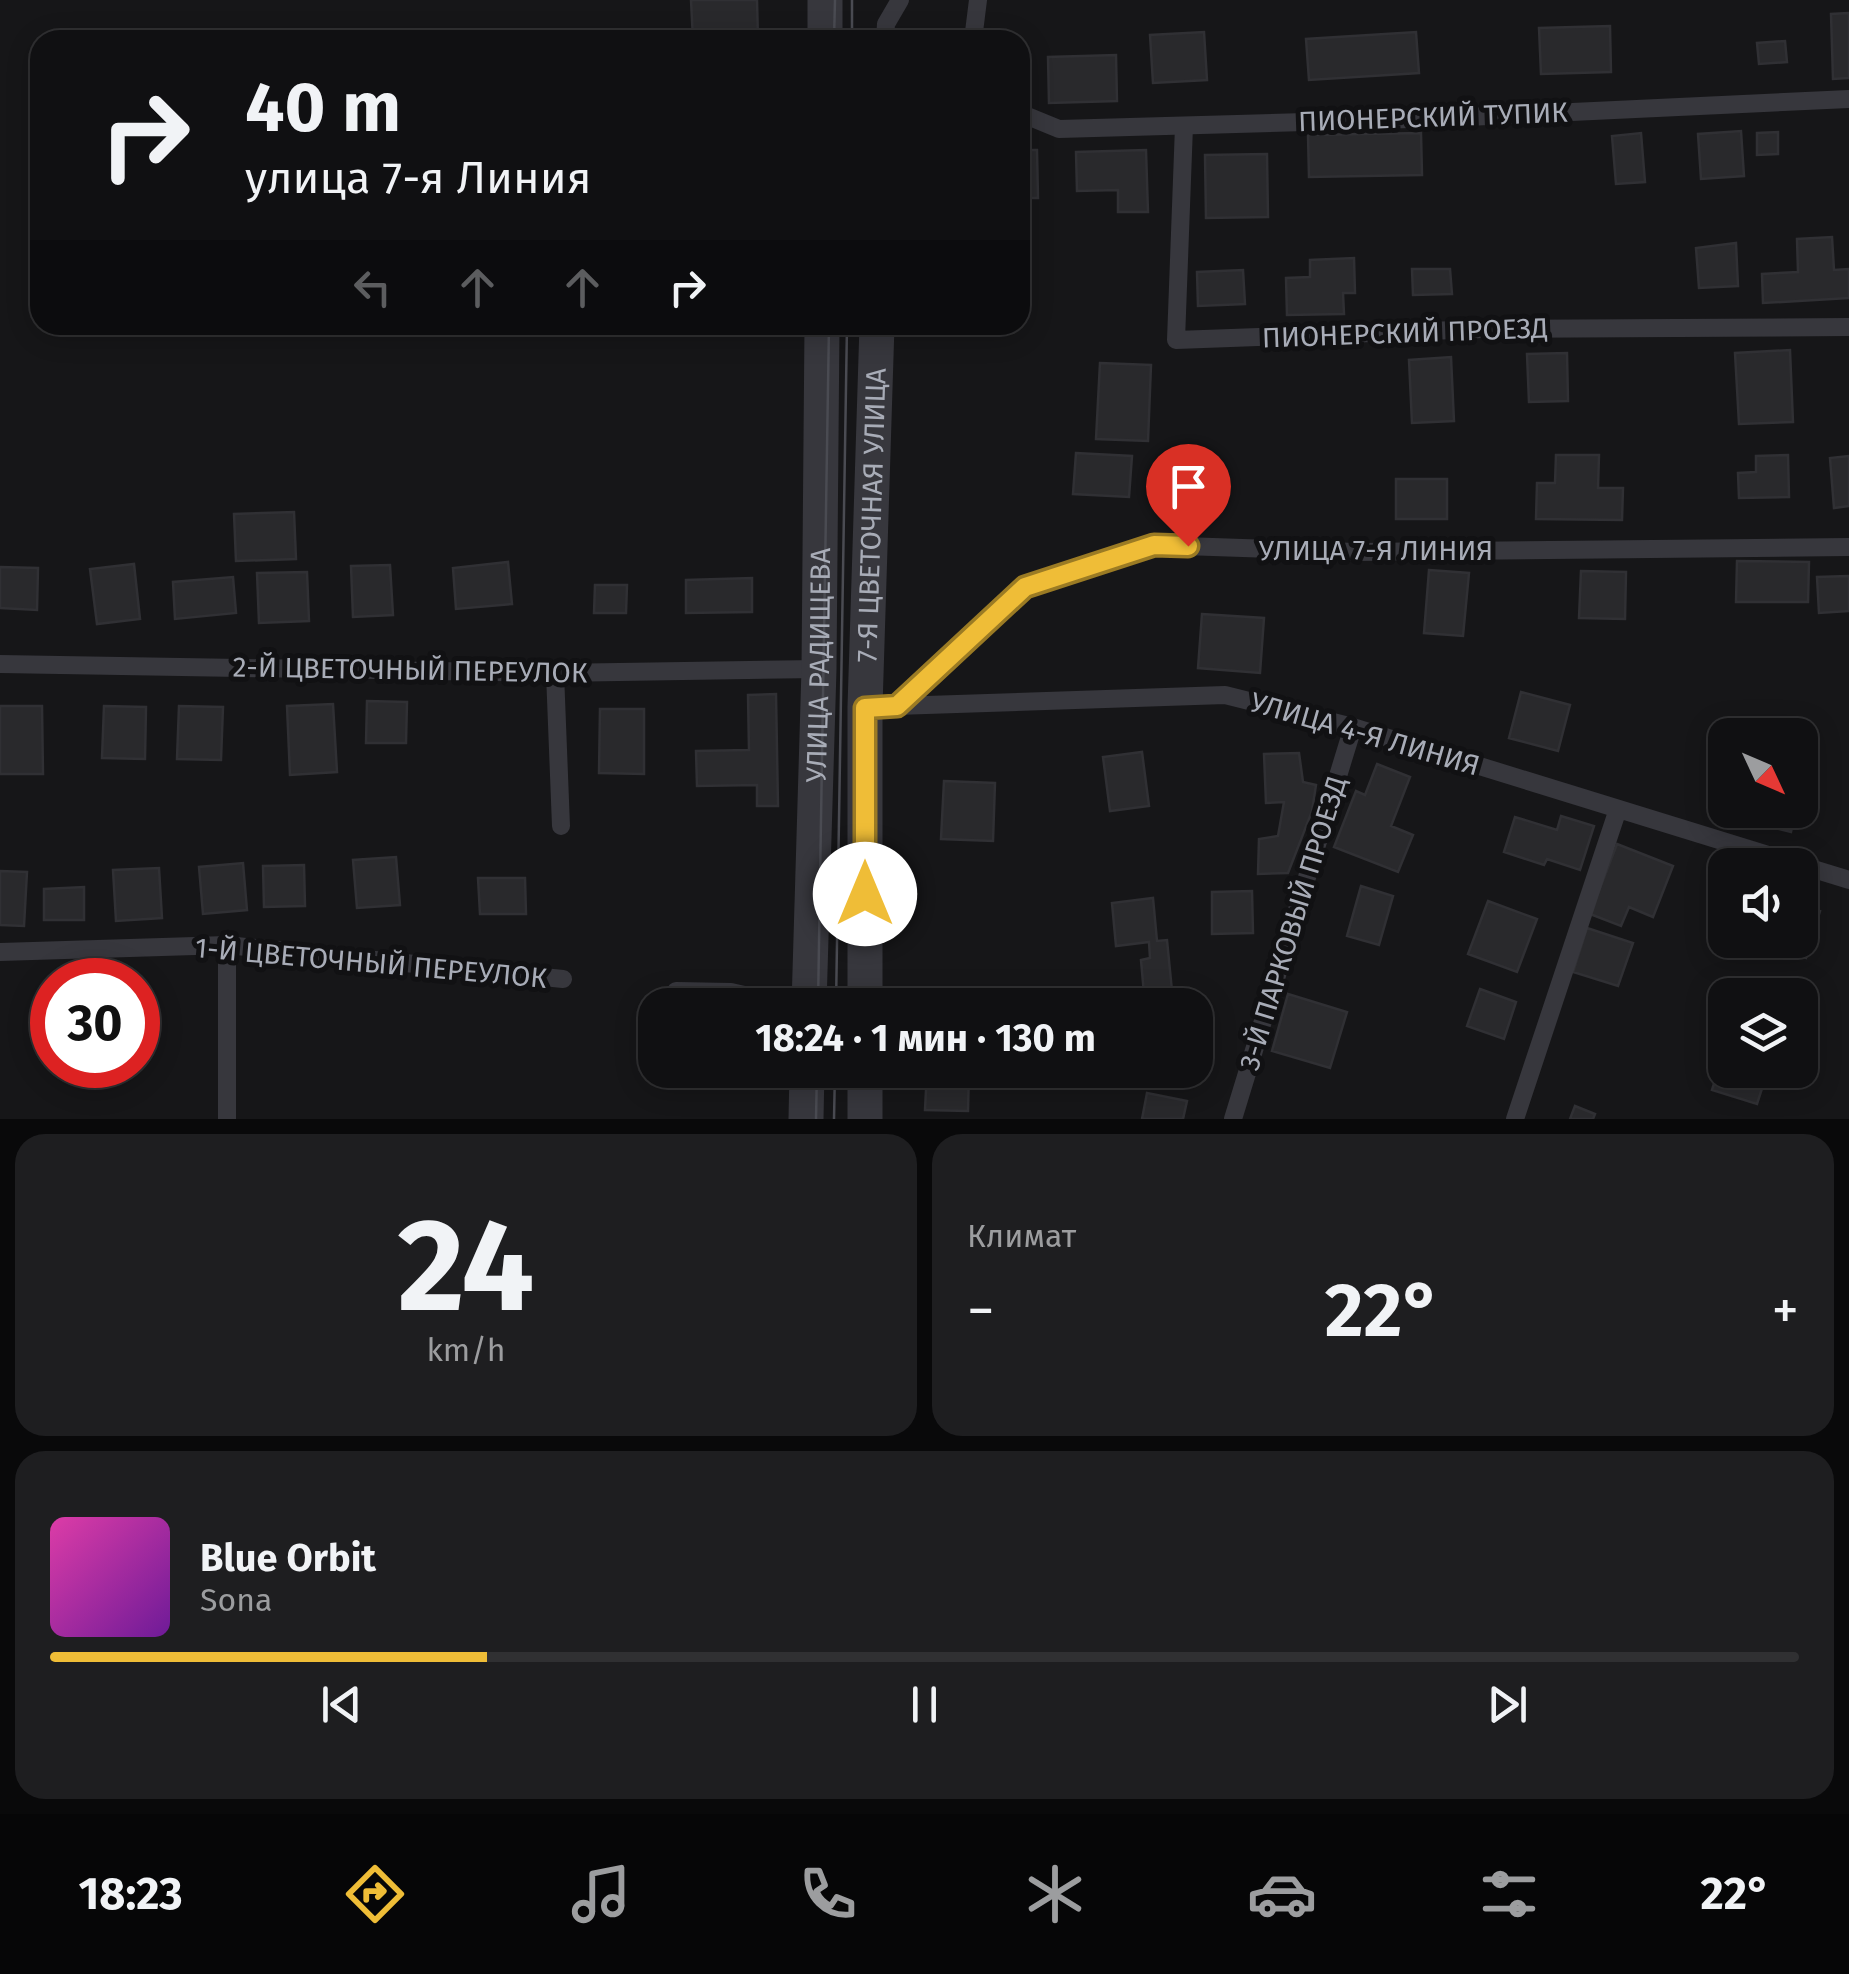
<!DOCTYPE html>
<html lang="ru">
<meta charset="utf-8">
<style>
body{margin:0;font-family:"Fira Sans",sans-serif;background:#1e1e20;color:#f1f3f6;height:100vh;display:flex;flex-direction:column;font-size:38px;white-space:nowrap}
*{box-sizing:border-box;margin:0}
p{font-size:32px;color:#9c9d9f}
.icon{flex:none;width:55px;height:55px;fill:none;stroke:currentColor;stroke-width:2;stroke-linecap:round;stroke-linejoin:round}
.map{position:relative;height:1119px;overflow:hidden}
.panel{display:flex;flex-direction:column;gap:15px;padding:15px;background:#09090a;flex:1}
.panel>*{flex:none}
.guide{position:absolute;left:30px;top:30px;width:1000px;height:305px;border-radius:30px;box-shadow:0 5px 25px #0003,0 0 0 2px #303032;background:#101012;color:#f1f3f6;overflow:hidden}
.needle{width:65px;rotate:134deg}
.buttons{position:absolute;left:1708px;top:718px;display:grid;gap:20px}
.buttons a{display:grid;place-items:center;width:110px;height:110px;border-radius:20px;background:#101012;box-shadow:0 5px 25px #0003,0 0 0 2px #303032;font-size:50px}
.speed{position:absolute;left:30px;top:958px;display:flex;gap:20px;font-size:50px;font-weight:700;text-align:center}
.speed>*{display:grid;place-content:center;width:130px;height:130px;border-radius:50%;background:#101012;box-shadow:0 5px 25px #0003,0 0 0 2px #303032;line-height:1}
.speed .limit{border:15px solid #d22;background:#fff;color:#111}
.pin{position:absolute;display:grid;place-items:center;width:85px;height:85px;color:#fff;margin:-102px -42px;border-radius:50% 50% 50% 0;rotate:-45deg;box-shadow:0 0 10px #0007}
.pin .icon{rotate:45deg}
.me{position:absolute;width:110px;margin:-55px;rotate:0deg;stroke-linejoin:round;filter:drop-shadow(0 0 8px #0008)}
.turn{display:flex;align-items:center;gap:35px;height:210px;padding:0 50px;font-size:45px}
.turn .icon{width:130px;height:130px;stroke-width:2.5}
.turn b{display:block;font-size:70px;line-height:85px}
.lanes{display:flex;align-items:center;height:95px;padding:0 50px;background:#0003;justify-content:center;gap:50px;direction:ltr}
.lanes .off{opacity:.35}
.big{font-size:75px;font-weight:700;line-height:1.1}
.panel .widget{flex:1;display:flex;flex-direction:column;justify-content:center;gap:15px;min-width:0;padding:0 35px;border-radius:30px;background:#1e1e20}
.panel .dial{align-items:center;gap:0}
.dial b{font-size:130px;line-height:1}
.song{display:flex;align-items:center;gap:30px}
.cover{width:120px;height:120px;border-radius:15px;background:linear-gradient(135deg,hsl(320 70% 55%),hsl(280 70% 35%))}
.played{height:10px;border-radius:5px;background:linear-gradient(90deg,#efbd37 25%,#303032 25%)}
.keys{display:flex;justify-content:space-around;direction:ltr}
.heat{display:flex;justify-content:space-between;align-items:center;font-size:55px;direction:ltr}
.panel .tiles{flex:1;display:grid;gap:15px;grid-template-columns:1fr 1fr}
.widget:last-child{grid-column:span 2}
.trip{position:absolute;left:638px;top:988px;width:575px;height:100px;border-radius:30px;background:#101012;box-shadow:0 5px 25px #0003,0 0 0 2px #303032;font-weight:700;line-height:100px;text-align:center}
.tabs{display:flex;height:160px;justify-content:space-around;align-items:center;background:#060607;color:#9c9d9f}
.tabs .icon{width:70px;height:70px}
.tabs .on{color:#efbd37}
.tabs b{font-size:45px;color:#f1f3f6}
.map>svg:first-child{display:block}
</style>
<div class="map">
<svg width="1849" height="1119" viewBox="0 0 1849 1119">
<rect width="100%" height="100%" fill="#161618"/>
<path fill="#29292c" stroke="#303034" stroke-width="2.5" d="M691,0h66l1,40h-65z
M1849,13v65l-16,1 -2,-65z
M1610,26l1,46 -70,2 -2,-46z
M1204,32l3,48 -54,3 -3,-48z
M1416,32l3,41 -110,7 -3,-41z
M1785,41l2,21 -28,2 -2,-21z
M1116,55l1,46 -68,2 -1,-46z
M1741,131l3,45 -43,3 -3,-45z
M1778,132v22l-21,1v-22z
M1421,133l1,42 -113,2 -1,-42z
M1641,133l4,49 -29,2 -4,-48z
M1020,150h17l1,48h-18z
M1146,150l2,62h-30v-22l-41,1 -1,-39z
M1267,154l1,63 -62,1 -1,-63z
M1832,237l2,33 15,-1v29l-86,5 -1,-29 36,-2 -1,-33z
M1736,243l2,43 -39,2 -3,-40z
M1354,258l1,35h-12l1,21 -57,1 -1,-37 24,-1v-17z
M1412,269h38l2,25 -39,1z
M1243,270l2,34 -47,2 -1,-34z
M1790,350l3,72 -54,2 -4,-71z
M1567,353l1,48 -39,1 -2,-48z
M1451,357l3,64 -42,2 -3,-63z
M1100,363l51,2 -3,76 -52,-2z
M1076,453l56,3 -3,41 -56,-3z
M1556,455h43l-1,33h25l-1,32 -86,-1 1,-36h18z
M1788,455l1,42 -50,1 -1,-25 18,-1v-16z
M1849,456v50l-15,2 -4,-50z
M1396,479h51v40h-51z
M294,512l2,47 -60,2 -2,-47z
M1737,561l72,1 -1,40h-72z
M508,562l4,42 -56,5 -3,-41z
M134,564l6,55 -43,5 -7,-55z
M390,565l3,50 -40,2 -2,-51z
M0,567l38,1 -1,42 -37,-2z
M1429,570l40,3 -6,63 -39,-3z
M1581,571l45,1 -1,47 -46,-1z
M307,572l2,49 -50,2 -2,-50z
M1849,576v35l-30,2 -2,-36z
M233,577l3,36 -61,6 -2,-37z
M752,578v34l-66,1v-33z
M595,585h32l-1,28h-32z
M1202,614l62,4 -4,55 -62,-5z
M1521,692l49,13 -12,46 -49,-13z
M776,694l2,112h-21v-21l-60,1 -1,-35 53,-1 -1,-55z
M367,701l40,1 -1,41h-40z
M333,704l4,68 -47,3 -3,-69z
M0,706h42l1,68h-43z
M104,706l42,1 -1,52 -43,-1z
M179,706l44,1 -2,53 -44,-1z
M600,709h44v65l-45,-1z
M1142,752l7,54 -39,5 -7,-54z
M1299,753l4,29 13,3 -4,26 -24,62 -30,1 1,-35 19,-3 6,-34 -18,1 -2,-49z
M1377,764l33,13 -19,49 22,9 -15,37 -64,-25 22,-56 9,4z
M944,781l51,2 -2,58 -52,-2z
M1742,810h54l-5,22 -52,-13z
M1561,816l33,10 -14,44 -33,-11 -3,6 -40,-13 11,-35 42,13z
M1617,844l56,22 -20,51 -24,-10 -8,19 -31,-12z
M396,857l4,48 -43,3 -4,-48z
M243,863l4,47 -44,4 -4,-47z
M304,865l1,41 -41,1 -1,-41z
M159,868l3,50 -46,3 -3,-51z
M0,871l27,1 -3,54 -24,-1z
M478,878h47l1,36h-46z
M1361,886l32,10 -14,49 -32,-9z
M84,887v33h-40v-31z
M1252,891l1,42 -41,1v-42z
M1153,898l4,43 10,-1 5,51 -28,3 -3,-34 9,-2 -1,-16 -33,4 -4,-43z
M1488,901l49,18 -20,53 -49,-18z
M1800,905l20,6 -14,47 -40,-12 1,-6h33z
M1587,928l46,15 -15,43 -45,-14z
M1480,989l36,13 -12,37 -37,-13z
M1106,990l30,5 -2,10h-31z
M1288,994l59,18 -17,56 -58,-17z
M1724,1052l1,18h43l-11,34 -45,-14z
M927,1070h42l-1,41 -43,-1z
M1147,1093l40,8 -4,18h-41z
M1575,1106l20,8 -2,5h-23z"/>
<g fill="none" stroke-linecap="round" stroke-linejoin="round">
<path stroke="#37373d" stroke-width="18" d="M885,40l1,-16 14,-24
M973,40l5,-40
M1020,113l39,16 387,-11 403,-19
M1184,126l-8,214 307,-11 366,-2
M0,664l555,9 264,-4
M555,673l6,153
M897,706l128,-119 129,-42 201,7 494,-5
M865,707l360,-12 128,32 496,153
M227,945v174
M0,952l227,-7 336,34
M676,991l55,1 58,13
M1233,1119l120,-392
M1515,1119l103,-310"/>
<g stroke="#37373d" stroke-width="35">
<path d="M825,40v-40"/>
<path id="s1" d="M809,1005l10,-336 3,-344"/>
<path id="s2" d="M865,1005v-298l12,-382"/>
<path d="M806,1119l1,-49"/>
<path d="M865,1119v-49"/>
</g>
<path stroke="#4a4b52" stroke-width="2.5" d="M834,40l1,-40
M852,40v-40
M818,1005l11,-680
M836,1005l11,-680
M816,1119l1,-49
M834,1119l1,-49"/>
</g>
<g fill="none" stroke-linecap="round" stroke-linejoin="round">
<defs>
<path id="route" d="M865,894v-186l32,-2 128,-119 129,-42 34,1"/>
</defs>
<use href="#route" stroke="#9b7b24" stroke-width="25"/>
<use href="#route" stroke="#efbd37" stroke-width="18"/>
</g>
<g text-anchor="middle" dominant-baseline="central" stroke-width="10" stroke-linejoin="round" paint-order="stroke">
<g font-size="28" fill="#a8acb7" stroke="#111113">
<text transform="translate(1433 117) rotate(-2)">ПИОНЕРСКИЙ ТУПИК</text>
<text transform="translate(1405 333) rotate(-2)">ПИОНЕРСКИЙ ПРОЕЗД</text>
<text stroke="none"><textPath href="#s2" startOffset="490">7-Я ЦВЕТОЧНАЯ УЛИЦА</textPath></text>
<text x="1376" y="550">УЛИЦА 7-Я ЛИНИЯ</text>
<text stroke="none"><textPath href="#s1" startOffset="340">УЛИЦА РАДИЩЕВА</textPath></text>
<text transform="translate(410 670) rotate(1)">2-Й ЦВЕТОЧНЫЙ ПЕРЕУЛОК</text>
<text transform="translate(1365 734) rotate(16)">УЛИЦА 4-Я ЛИНИЯ</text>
<text transform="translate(1293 923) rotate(-73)">3-Й ПАРКОВЫЙ ПРОЕЗД</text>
<text transform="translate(371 963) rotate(5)">1-Й ЦВЕТОЧНЫЙ ПЕРЕУЛОК</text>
</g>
</g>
</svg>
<div class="buttons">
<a><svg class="needle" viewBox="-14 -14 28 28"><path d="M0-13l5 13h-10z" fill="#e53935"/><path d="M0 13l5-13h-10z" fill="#9c9d9f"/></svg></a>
<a><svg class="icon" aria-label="sound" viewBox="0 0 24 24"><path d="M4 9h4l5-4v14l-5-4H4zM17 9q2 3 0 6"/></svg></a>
<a><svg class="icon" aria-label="layers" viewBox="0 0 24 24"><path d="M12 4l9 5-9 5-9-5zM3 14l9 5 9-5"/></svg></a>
</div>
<div class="speed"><div class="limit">30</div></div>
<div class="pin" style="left:1188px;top:546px;background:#d93025"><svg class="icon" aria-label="arrive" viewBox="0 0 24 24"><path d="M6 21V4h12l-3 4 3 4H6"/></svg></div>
<svg class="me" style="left:865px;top:894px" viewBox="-20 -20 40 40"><circle r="19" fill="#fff"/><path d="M0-13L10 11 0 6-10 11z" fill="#efbd37"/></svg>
<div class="trip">18:24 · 1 мин · 130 m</div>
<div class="guide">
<div class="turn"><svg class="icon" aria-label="right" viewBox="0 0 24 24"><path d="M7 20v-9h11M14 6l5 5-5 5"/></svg><div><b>40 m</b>улица 7-я Линия</div></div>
<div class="lanes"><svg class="icon off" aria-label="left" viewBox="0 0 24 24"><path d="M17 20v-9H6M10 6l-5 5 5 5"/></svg><svg class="icon off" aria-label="ahead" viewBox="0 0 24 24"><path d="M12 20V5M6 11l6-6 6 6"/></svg><svg class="icon off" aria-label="ahead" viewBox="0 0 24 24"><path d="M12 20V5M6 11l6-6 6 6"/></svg><svg class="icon" aria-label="right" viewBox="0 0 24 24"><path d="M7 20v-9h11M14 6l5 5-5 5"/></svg></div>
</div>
</div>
<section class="panel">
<div class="tiles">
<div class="widget dial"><b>24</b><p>km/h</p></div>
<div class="widget"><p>Климат</p>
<div class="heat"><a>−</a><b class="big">22°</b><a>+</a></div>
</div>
<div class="widget">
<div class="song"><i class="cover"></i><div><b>Blue Orbit</b><p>Sona</p></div></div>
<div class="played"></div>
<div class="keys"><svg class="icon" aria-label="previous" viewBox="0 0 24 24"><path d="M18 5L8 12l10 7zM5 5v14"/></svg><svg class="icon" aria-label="pause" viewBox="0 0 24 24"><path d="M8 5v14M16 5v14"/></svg><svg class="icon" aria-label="next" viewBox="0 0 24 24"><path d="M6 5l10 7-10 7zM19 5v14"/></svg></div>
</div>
</div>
</section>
<nav class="tabs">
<b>18:23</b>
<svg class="icon on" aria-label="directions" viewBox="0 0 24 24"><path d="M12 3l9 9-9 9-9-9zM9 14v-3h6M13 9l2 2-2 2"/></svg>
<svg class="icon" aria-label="music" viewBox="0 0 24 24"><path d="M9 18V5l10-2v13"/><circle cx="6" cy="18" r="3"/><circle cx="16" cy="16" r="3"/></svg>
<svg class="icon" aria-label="phone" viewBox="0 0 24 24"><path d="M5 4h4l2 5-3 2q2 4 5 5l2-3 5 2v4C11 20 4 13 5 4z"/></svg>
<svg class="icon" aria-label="climate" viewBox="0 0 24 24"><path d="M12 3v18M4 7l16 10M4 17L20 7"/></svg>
<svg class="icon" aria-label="car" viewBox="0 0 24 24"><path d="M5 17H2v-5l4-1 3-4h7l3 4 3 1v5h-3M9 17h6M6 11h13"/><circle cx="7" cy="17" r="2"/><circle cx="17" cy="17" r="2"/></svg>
<svg class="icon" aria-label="filters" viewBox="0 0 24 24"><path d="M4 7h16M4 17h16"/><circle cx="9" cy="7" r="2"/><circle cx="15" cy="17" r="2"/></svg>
<b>22°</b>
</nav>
